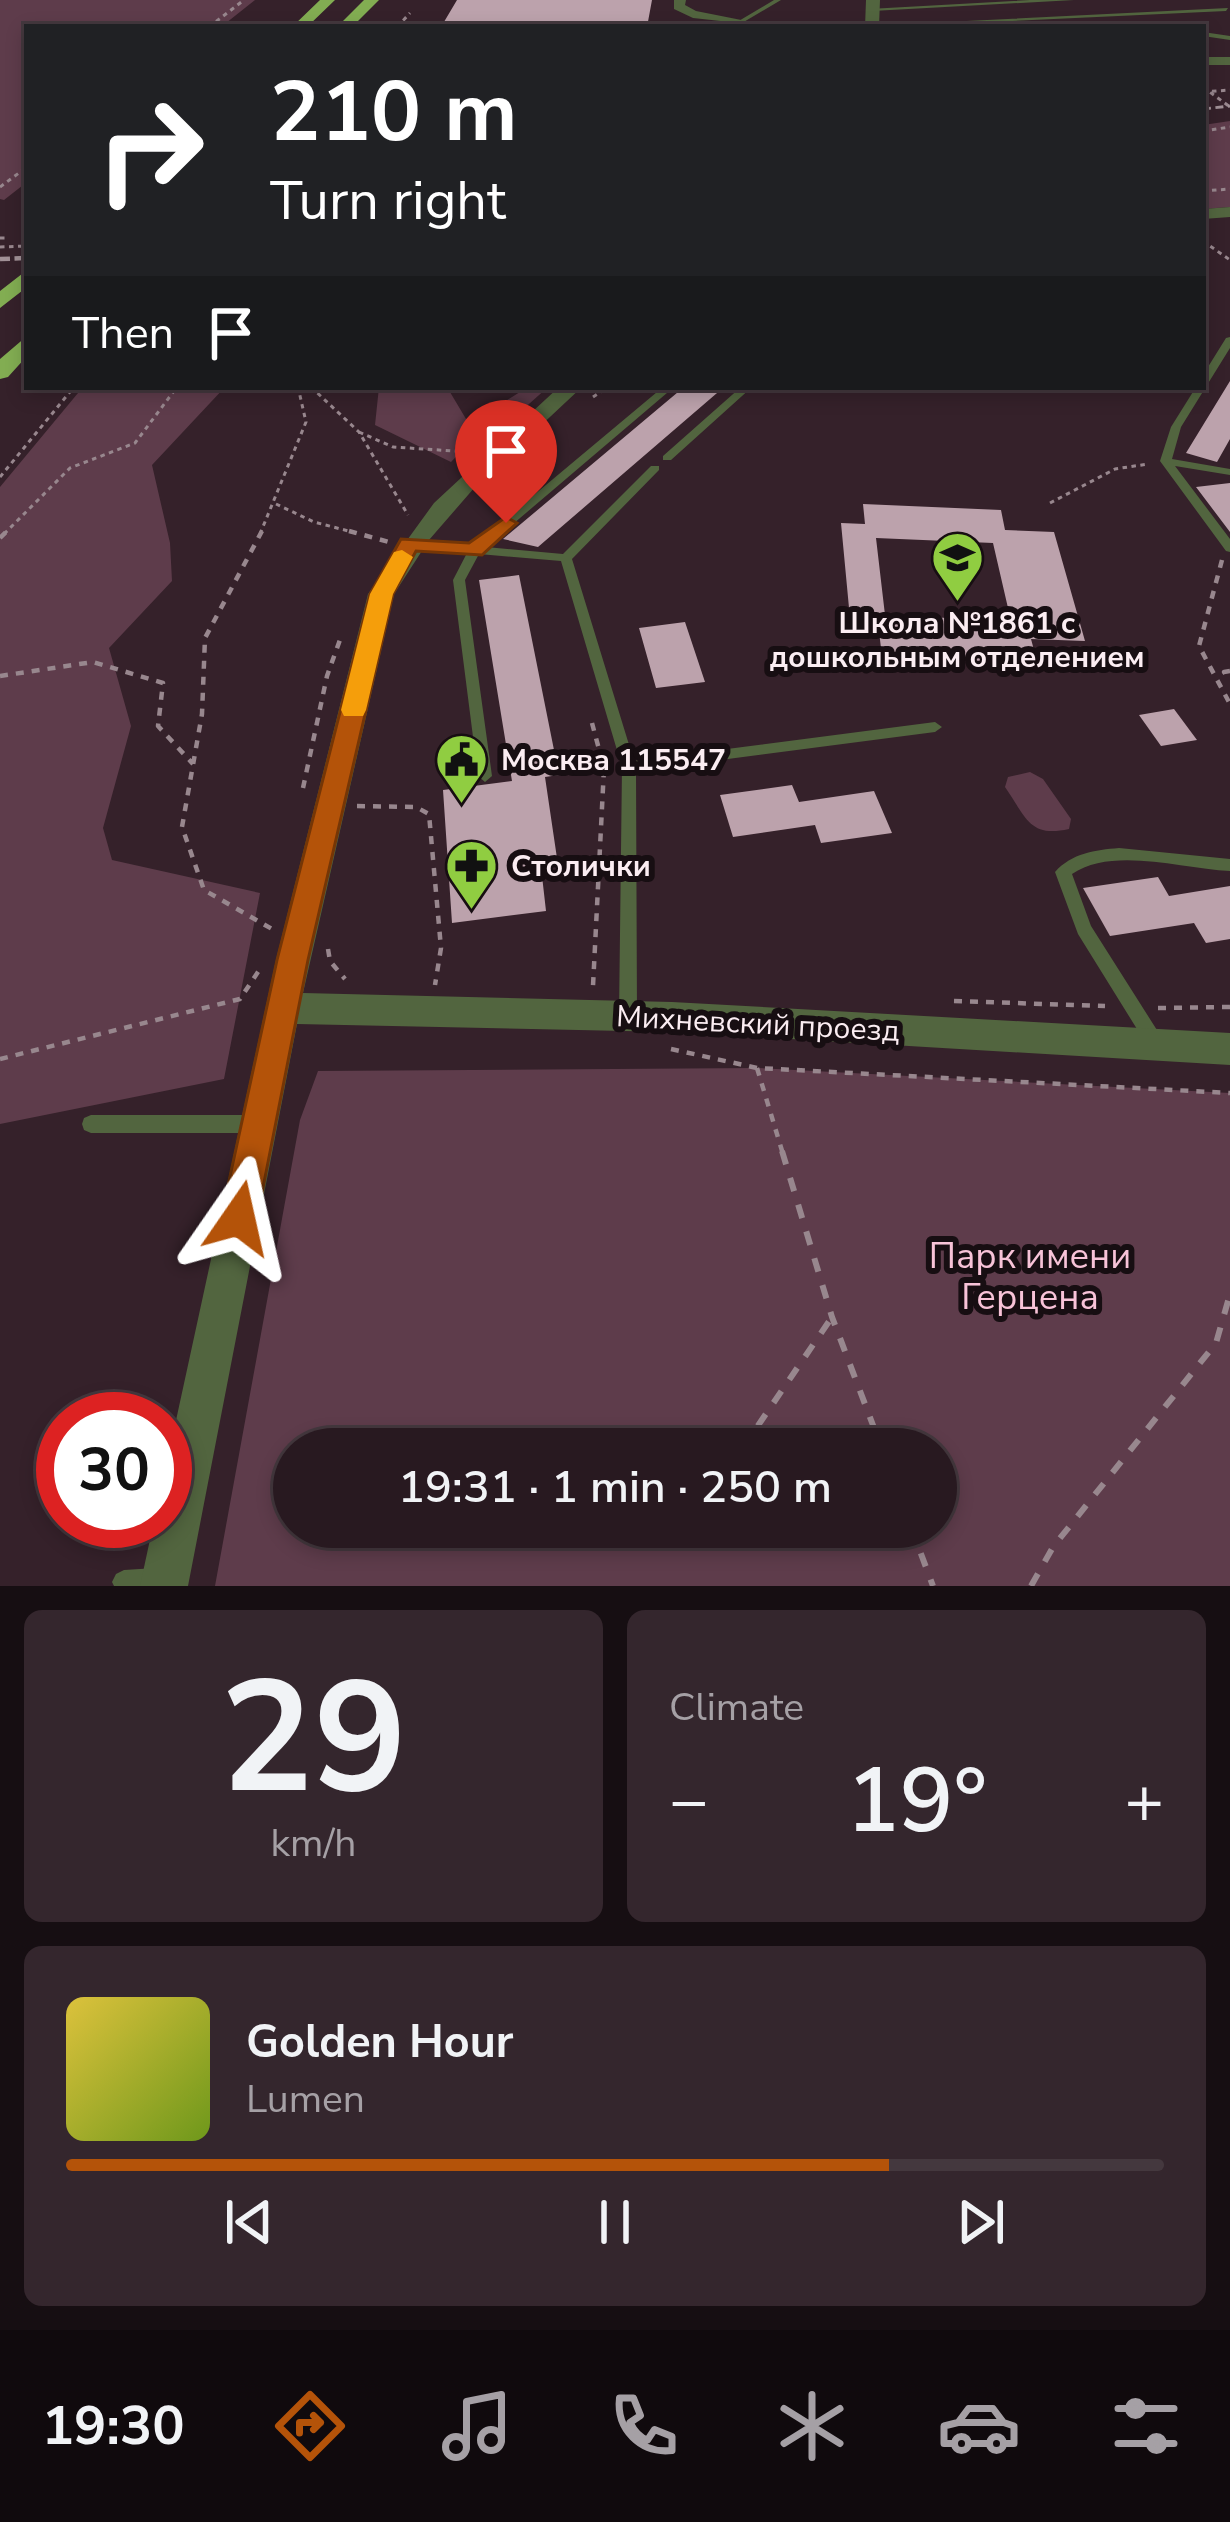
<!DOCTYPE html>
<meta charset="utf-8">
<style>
body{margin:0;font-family:"Nunito Sans",sans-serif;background:#34262d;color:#f1f3f6;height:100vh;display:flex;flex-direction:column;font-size:45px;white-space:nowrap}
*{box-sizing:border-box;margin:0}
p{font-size:39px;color:#a5a0a5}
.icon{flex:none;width:66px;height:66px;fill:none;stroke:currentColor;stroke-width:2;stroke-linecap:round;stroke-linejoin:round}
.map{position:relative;height:1586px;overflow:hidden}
.details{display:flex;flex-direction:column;gap:24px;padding:24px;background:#160e12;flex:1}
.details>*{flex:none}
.top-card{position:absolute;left:24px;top:24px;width:1182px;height:366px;border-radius:0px;box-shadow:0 6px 18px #0003,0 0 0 3px #44383e;background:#202124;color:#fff;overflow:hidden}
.speed{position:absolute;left:36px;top:1392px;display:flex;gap:24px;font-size:60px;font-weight:700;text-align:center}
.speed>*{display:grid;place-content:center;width:156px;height:156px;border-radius:50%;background:#281920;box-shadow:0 6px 18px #0003,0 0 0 3px #44383e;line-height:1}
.speed .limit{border:18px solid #d22;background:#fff;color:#111}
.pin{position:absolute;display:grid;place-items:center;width:102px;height:102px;color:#fff;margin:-123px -51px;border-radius:50% 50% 50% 0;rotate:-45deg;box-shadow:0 0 12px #0007}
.pin .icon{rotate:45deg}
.me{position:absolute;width:132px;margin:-66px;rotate:11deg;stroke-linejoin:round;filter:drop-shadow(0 0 9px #0008)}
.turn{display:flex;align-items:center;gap:42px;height:252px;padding:0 48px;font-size:54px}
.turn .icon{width:156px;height:156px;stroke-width:2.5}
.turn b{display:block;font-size:84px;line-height:102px}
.then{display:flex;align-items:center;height:114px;padding:0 48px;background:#0003;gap:24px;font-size:45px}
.big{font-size:90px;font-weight:600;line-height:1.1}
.details .widget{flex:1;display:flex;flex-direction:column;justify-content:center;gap:18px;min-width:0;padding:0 42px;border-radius:18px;background:#34262d}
.details .dial{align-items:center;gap:0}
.dial b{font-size:156px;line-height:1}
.song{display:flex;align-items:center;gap:36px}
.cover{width:144px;height:144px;border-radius:18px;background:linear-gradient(135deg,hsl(50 70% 55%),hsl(80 70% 35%))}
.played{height:12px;border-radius:6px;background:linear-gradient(90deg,#b45309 75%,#44383e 75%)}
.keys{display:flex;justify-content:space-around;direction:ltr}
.heat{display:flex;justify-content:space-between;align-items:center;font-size:66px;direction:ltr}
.details .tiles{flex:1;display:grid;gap:24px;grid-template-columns:1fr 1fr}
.widget:last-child{grid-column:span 2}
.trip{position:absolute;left:273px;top:1428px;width:684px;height:120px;border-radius:60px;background:#281920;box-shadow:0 6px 18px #0003,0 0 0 3px #44383e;font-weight:600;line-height:120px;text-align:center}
.tab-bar{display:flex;height:192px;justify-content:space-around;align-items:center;background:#100a0d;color:#a5a0a5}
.tab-bar .icon{width:84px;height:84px}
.tab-bar .selected{color:#b45309}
.tab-bar b{font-size:54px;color:#f1f3f6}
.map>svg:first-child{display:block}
</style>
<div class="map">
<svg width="1230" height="1586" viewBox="0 0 1230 1586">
<rect width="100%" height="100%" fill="#35212a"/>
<path fill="#5e3c4b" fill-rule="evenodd" d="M0,0h255l-34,27h-194v155l-23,18 -4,-1z
M1230,121v86l-27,2v-84z
M83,387h142l-73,78 18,78 2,38 -63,67 22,78 -28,102 9,32 148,33 -36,186 -224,45v-637z
M379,387h68l22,37 59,-37h20l-55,49 -16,-1 -26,27 -76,-37z
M1030,772l13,7 28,40 -2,10c-40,9 -43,-12 -64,-42l3,-10z
M757,1068l473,25v493h-1015l85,-466 18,-49zM294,1449h642v78h-642z"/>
<path fill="#bca2ac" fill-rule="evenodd" d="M457,0h195l-5,27h-206z
M1230,381v58l-13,23 -31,-9z
M684,387h40l-186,160 -35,-8z
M1230,483v49l-34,-45z
M863,504l138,6 4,20 49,2 31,109 -54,-2 7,26 -156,-8 -3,-26 -28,-2 -10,-106 24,1zM876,538l117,5 18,78 -126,-6z
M519,575l40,200 -14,2 13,88 -17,2 5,44 -94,12 -9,-133 69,-9 -33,-201z
M685,622l20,60 -49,6 -17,-60z
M1174,709l23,31 -36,6 -22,-31z
M792,785l7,17 75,-11 18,42 -71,10 -6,-18 -82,12 -13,-42z
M1158,877l11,19 61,-10v53l-24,4 -12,-20 -84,13 -27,-48z"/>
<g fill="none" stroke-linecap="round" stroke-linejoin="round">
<path stroke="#98878e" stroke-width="3" stroke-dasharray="4.5 4.5" stroke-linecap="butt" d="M209,27l35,-27
M397,27l13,-14
M1203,87l27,20
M1203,92l27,-2
M1203,131l27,-4
M0,187l27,-20
M1203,191l27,-2
M0,238h8
M1203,241l27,19
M0,247l27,-1
M311,387l48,45 49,83
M593,397l15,-10
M359,432l34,15 77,5
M0,477l74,-90
M1050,503l65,-34 33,-5
M276,504l38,18 46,12
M4,534l66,-66 65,-25 42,-56
M260,534l46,-112 -8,-35"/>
<path stroke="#98878e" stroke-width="4.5" stroke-dasharray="8 8" stroke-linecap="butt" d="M262,531l-57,107 -3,76 -20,113 22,63 68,39
M349,531l40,11
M0,538l7,-7
M1222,560l-23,86 31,58
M1230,671l-6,1 6,7
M0,676l93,-14 70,21 -5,43 35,38
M592,723l12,45 -11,218
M303,788l24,-112 14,-39
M357,806l59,1 13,7 12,134 -6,37
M328,949l2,12 15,18
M954,1001l151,5
M1158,1008l72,-1
M671,1049l86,19 473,25
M0,1059l240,-60 20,-30
M757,1068l26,86"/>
<path stroke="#98878e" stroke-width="6" stroke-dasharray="14 14" stroke-linecap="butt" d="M782,1151l50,166 50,132
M742,1449l90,-132
M911,1527l22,59
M681,1537l7,-10
M1031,1586l22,-39 163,-204 14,-49"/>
<path fill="#52653f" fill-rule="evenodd" d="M774,0h7l-39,23 -5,-1z
M1030,0h44l-202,11 -3,-2z
M1228,8l-2,3 -345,16 3,-2z
M1203,32l27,4v4l-27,-4z
M1230,337v11l-49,79 -9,32 58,10v6l-55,-9 55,73v13l-4,-1 -66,-90 11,-34 25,-40h7v-12l23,-37z
M663,387h11l-188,160 77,7 88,-88h8v4l-87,89 62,202 301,-39 7,5 -7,5 -299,39 1,245 -3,5 -6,3 -6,-3 -3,-5 3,-249 -61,-206 -82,-7 -14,26 27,196 -7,6 -7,-6 -25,-196 14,-27 -58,-5 -6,-4 6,-4 64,6z
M741,387h11l-81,73h-8v-4z
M1119,848l111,11v12c-47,-2 -117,-25 -158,3l19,52 71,112 3,6 -3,6 -6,2 -6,-2 -72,-116 -23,-62c17,-19 40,-22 64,-24z
M91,1115h167l7,3 2,6 -2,6 -7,3h-167l-7,-3 -2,-6 2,-6z
M156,1568l8,4 4,8 -3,6h-51l-2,-4 4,-8 8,-4z"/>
<path fill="#52653f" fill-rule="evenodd" d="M674,0h12l-1,5 11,6 80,16 -83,-9 -19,-9z
M1230,207v10l-27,2v-10z
M559,387h23l-107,100 -46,53 -35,54 -91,399 369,9 558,31v32l-558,-33 -375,-8 -109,562h-48l14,-65h11v-50l111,-511 92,-366 66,-91z"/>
<path fill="#52653f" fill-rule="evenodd" d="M866,0h14l-1,27h-14z
M1203,57h27v8h-27z"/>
<path fill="#82ad52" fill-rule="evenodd" d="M320,0h15l-28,27h-15z
M364,0h15l-27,27h-15z
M27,270v17l-27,21v-17z
M27,336v20l-19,21 -8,2v-20z"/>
<path stroke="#a19197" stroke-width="3" stroke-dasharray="8 4.5" stroke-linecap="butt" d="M1203,109l27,-3"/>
<path stroke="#a19197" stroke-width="4.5" stroke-dasharray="10 4.5" stroke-linecap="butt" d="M0,259l27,-1"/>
</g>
<path fill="#b45309" stroke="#753606" stroke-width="3" d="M506,517l11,6 -35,32 -66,-4 -23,43 -85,366 -51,258 -5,13 -13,5 -13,-5 -5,-13 56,-258 93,-366 31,-55 68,4z"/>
<path fill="#f59e0b" d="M402,550l11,7 -20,37 -27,116 -3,6h-19l-3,-6 29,-116 24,-42z"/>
<defs>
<symbol id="school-pin" viewBox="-11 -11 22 30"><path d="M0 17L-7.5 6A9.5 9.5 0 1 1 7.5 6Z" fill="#90cd41" stroke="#170e12"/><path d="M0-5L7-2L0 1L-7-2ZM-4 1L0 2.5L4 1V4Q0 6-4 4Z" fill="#111"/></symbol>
<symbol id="civic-pin" viewBox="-11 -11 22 30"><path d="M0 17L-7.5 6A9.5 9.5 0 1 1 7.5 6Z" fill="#90cd41" stroke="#170e12"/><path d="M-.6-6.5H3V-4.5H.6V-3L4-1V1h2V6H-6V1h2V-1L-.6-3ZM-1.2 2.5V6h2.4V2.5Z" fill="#111"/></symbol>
<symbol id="pharmacy-pin" viewBox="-11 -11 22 30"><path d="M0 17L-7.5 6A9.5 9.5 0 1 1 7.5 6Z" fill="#90cd41" stroke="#170e12"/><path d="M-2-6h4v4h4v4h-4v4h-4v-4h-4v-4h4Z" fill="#111"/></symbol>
</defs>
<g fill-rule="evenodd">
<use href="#school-pin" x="928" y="528" width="59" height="81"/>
<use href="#civic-pin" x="432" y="730" width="59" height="81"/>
<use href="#pharmacy-pin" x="442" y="836" width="59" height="81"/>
</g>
<g text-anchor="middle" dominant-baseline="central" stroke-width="12" stroke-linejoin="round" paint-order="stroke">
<g font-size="30" font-weight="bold" fill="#fbedf2" stroke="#170e12" text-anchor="start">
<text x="957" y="623" text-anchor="middle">Школа №1861 с<tspan x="957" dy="34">дошкольным отделением</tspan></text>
<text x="501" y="760">Москва 115547</text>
<text x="511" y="866">Столички</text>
</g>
<g font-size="30" fill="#fbedf2" stroke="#170e12">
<text transform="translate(758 1024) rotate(3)">Михневский проезд</text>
</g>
<g font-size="36" fill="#f8c3d8" stroke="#170e12">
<text x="1030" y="1256">Парк имени<tspan x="1030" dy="41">Герцена</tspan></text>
</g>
</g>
</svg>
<div class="speed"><div class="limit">30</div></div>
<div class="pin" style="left:506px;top:523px;background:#d93025"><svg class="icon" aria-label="arrive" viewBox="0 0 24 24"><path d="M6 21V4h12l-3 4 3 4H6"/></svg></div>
<svg class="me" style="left:239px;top:1218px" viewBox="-20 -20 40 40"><path d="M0-17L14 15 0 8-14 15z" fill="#b45309" stroke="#fff" stroke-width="4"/></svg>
<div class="trip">19:31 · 1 min · 250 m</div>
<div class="top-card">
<div class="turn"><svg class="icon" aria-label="right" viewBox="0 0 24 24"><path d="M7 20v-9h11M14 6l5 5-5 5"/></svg><div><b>210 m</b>Turn right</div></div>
<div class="then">Then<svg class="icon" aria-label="arrive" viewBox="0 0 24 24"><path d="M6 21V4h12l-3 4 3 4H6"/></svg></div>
</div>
</div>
<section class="details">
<div class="tiles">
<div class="widget dial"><b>29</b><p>km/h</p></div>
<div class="widget"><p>Climate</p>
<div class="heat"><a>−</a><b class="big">19°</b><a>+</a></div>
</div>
<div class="widget">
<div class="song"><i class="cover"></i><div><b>Golden Hour</b><p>Lumen</p></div></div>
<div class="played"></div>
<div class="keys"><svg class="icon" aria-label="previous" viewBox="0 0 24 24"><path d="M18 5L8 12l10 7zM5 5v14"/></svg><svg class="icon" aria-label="pause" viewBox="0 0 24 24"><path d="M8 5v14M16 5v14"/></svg><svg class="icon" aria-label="next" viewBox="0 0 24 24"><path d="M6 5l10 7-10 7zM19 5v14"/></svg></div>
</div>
</div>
</section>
<nav class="tab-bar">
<b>19:30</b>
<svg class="icon selected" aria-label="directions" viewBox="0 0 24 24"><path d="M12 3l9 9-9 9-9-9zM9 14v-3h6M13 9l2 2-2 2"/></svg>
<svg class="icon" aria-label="music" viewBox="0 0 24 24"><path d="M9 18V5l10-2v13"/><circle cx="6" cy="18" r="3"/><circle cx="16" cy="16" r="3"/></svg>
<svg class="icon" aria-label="phone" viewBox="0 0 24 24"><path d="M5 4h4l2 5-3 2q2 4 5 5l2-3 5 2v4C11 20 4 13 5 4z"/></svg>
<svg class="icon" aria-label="climate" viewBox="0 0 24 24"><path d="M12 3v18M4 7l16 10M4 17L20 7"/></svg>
<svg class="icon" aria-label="car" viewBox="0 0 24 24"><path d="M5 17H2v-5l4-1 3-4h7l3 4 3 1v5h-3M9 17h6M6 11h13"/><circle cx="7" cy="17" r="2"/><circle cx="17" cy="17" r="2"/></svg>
<svg class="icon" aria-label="filters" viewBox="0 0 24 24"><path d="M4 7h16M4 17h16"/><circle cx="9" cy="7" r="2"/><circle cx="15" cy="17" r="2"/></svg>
</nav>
